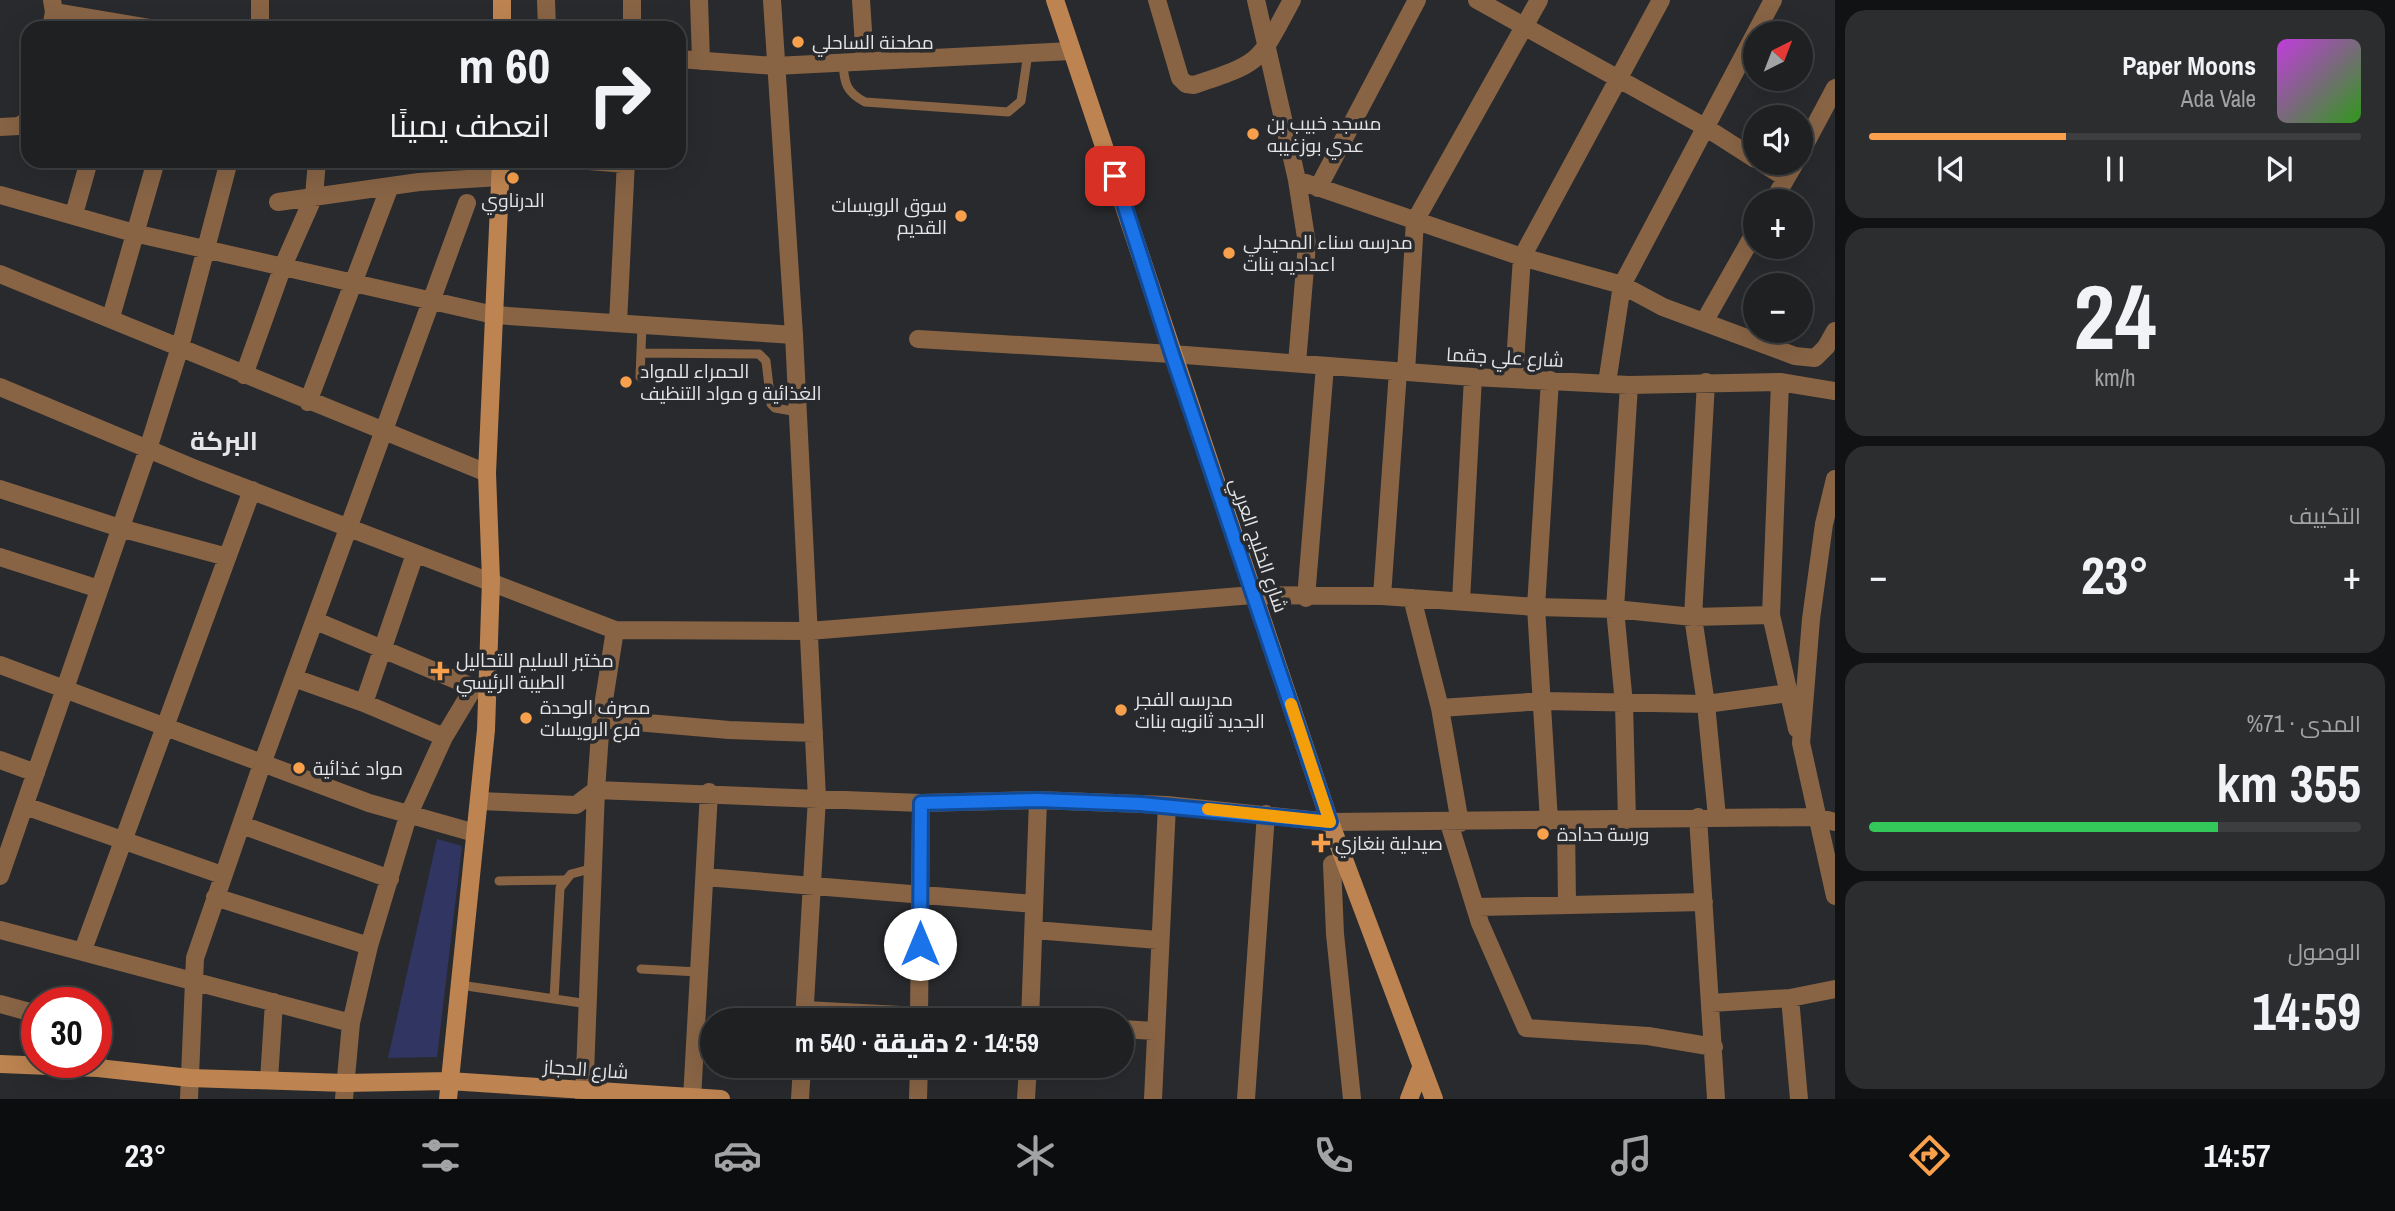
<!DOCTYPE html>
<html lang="ar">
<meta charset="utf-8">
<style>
body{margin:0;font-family:"Archivo Narrow",Cairo,sans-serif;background:#2c2d2f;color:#f1f3f6;direction:rtl;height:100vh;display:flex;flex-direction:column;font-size:26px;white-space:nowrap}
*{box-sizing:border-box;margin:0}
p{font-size:23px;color:#a1a3a5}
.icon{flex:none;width:38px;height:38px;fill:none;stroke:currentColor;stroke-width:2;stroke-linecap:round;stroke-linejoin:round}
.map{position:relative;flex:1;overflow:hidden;direction:ltr}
.drawer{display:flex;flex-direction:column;gap:10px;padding:10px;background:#111213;width:560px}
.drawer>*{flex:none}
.top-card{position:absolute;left:21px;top:21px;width:665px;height:147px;border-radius:21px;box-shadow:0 7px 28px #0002,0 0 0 2px #3c3e40;direction:rtl;background:#1f2022;color:#f1f3f6;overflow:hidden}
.needle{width:46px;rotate:42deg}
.controls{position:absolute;left:1743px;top:21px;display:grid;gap:14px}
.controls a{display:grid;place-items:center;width:70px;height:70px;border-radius:50%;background:#1f2022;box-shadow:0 7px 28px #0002,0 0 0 2px #3c3e40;font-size:35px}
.speed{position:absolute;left:21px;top:987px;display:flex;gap:14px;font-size:35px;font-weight:700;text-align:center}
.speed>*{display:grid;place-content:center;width:91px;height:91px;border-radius:50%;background:#1f2022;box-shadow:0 7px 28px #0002,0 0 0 2px #3c3e40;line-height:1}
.speed .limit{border:10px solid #d22;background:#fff;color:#111}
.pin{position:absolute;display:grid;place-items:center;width:60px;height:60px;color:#fff;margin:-30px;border-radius:14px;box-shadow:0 4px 10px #0006}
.me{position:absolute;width:77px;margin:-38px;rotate:0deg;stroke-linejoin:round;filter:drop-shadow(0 0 5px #0008)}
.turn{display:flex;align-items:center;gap:24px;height:147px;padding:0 21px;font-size:32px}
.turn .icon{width:91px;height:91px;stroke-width:2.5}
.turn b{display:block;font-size:49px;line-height:60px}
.big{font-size:52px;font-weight:800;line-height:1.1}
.drawer .card{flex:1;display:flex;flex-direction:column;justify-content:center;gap:10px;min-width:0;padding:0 24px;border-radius:21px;background:#2c2d2f}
.drawer .dial{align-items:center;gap:0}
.dial b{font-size:91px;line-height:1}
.song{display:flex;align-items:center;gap:21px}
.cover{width:84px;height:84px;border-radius:10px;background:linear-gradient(135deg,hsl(290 70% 55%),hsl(110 70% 35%))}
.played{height:7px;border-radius:4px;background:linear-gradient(90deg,#f8a04c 40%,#3c3e40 40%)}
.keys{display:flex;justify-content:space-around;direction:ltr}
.heat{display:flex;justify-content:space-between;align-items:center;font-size:38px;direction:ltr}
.charge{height:10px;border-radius:5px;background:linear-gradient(90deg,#34c759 71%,#3c3e40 0)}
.trip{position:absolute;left:700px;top:1008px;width:434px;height:70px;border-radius:35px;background:#1f2022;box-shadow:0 7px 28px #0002,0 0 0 2px #3c3e40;font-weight:800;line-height:70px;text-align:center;direction:rtl}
.menu{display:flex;height:112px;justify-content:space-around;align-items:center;background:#0c0d0e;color:#a1a3a5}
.menu .icon{width:49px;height:49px}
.menu .active{color:#f8a04c}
.menu b{font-size:32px;color:#f1f3f6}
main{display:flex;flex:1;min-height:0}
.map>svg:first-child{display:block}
</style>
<main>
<section class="drawer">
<div class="card">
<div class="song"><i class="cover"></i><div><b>Paper Moons</b><p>Ada Vale</p></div></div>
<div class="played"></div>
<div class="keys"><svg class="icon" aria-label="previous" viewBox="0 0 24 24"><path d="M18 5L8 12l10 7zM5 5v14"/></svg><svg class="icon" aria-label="pause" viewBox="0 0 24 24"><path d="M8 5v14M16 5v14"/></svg><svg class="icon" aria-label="next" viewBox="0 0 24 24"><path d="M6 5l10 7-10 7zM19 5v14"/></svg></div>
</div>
<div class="card dial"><b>24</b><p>km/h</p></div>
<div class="card"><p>التكييف</p>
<div class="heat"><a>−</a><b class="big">23°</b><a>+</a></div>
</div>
<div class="card"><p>المدى · 71%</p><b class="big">355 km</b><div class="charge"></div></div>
<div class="card"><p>الوصول</p><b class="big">14:59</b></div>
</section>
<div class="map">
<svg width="1835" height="1099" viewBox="0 0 1835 1099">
<rect width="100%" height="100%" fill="#292a2d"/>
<path fill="#303562" d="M437,839l25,7 -25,211 -49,1z"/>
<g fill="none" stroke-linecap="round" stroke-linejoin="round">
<path stroke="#886445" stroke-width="9" d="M843,62c1,21 3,30 22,40l143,10 13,-11 7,-48
M642,353l117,1 7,7 5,43 4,4 23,4
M640,377l2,-52
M499,881l65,-1
M641,969l58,3
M460,985l128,19
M554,999l6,-111 11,-14 23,-6"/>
<path stroke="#886445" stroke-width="18" d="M546,0l1,28
M699,0l2,61
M772,0l22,335 23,463 -13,222
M861,0l4,61
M1157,0l23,78 6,6 8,1c69,-23 64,-22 98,-85
M1256,0l41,180 10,64 -10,119
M1477,0l228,127 50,32
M54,12l95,16
M51,28l3,-16 -2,-12
M260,28v-28
M632,28v-28
M679,59l96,7 296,-15
M0,127l19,-1 9,-6
M1801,152l34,-64
M589,161l37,3
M1762,163l24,15
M1297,180l225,77 100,28 41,22 132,49 20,2 11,-11 9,-16
M1318,188l99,-188
M0,195l134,38 360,82 300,20
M1773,201l22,-38
M278,202l141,-20 81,-5
M74,214l15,-53
M0,274l487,199
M111,317l45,-156
M1704,322l51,-90
M618,323l8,-162
M918,339l254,15 301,23 156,8 151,-3 55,9
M1406,372l9,-151 124,-221
M244,375l39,-109 31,-70 3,-35
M1514,378l8,-121 139,-257
M1706,382l-13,235 13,87 11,113
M1780,382l-9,233 26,114
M1607,383l15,-98 151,-285
M0,387l198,83 417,160 194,1 444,-36 129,1 154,11 79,2 78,8 78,-2
M308,402l82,-216
M1835,479l-11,45 -13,95 -10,124 34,153
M0,489l120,39 107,29
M415,554l-51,149 80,34
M0,557l99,32
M1382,596l16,-225
M1306,598l19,-232
M1412,598l28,110 20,115
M1461,601l12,-224
M316,621l166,70
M0,665l369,138 106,30
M294,678l70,25
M1440,708l103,-7 163,3 82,-11
M601,719l128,11 85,3
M0,760l36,13
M479,801l97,4 20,-15 325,13 117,-3 129,5 163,17 486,-5 19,5
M25,806l197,69
M1698,817l18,282
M1627,820l-3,-116 -9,-95 14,-224
M1549,821l-13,-214 14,-227
M1566,821l1,83
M1449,823l31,100 46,105 122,8 66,11
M242,825l148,54
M1332,864l3,70 17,165
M0,876l148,-427 32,-102 49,-186
M705,877l329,27
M215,897l154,49
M1476,907l228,-5
M0,930l351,93
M1035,930l123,10
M83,950l169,-460
M1790,998l9,101
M1711,1003l79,-5 45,-9
M0,1004l37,10
M805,1010l191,10
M919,1020l2,-217
M1030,1020l8,-220
M1122,1029l32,2
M96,1042l2,26
M269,1080l5,-78
M189,1099l6,-141 67,-194 205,-561
M344,1099l7,-76 18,-77 39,-130 36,-79 30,-50
M584,1099l12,-309 5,-71 14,-89
M692,1099l17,-307
M800,1099l2,-33
M918,1099l1,-33
M1026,1099l2,-33
M1153,1099l14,-294
M1246,1099l20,-285"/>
<path stroke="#bd8451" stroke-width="18" d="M1055,0l275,822 104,277
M502,28v-28
M0,1064l98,4 92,10 155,5 104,-2 272,18
M448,1099l38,-369 5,-150 -4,-107 14,-312
M1409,1099l12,-31"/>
</g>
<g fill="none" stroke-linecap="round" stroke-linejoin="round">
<defs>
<path id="route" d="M920,944l1,-141 117,-3 103,4 189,18 -158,-468 -57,-178"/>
</defs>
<use href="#route" stroke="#114b97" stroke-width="18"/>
<use href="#route" stroke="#1a73e8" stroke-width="12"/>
<path stroke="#f59e0b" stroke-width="12" d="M1208,809l122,13 -39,-118"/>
</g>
<g fill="#f8a04c" stroke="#292a2d" stroke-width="2.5">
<circle cx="798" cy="42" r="7"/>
<circle cx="1253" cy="134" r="7"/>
<circle cx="513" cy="178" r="7"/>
<circle cx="961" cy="216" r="7"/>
<circle cx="1229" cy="253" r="7"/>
<circle cx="626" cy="382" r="7"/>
<path d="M436.5 660.5h7v7h7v7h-7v7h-7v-7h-7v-7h7z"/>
<circle cx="1121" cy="710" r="7"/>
<circle cx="526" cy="718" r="7"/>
<circle cx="299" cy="768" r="7"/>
<circle cx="1543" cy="834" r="7"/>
<path d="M1317.5 832.5h7v7h7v7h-7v7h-7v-7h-7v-7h7z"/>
</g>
<g text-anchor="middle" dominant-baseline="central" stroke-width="7" stroke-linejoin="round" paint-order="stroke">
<g font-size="19" fill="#e5e5e8" stroke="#292a2d" text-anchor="start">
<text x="812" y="42">مطحنة الساحلي</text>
<text x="1267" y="123">مسجد خبيب بن<tspan x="1267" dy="22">عدي بوزغيبه</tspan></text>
<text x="513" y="200" text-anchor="middle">الدرناوي</text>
<text x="947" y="205" text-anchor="end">سوق الرويسات<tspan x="947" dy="22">القديم</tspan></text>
<text x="1243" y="242">مدرسه سناء المحيدلي<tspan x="1243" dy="22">اعداديه بنات</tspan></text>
<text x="640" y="371">الحمراء للمواد<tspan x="640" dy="22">الغذائية و مواد التنظيف</tspan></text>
<text x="456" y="660">مختبر السليم للتحاليل<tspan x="456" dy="22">الطيبة الرئيسي</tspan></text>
<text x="1135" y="699">مدرسه الفجر<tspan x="1135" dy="22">الجديد ثانويه بنات</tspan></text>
<text x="540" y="707">مصرف الوحدة<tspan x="540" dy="22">فرع الرويسات</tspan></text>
<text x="313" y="768">مواد غذائية</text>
<text x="1557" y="834">ورسة حدادة</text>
<text x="1335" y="843">صيدلية بنغازي</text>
</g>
<g font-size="19" fill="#e5e5e8" stroke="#292a2d">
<text transform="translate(1505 357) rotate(3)">شارع علي جقما</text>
<text transform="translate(1259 545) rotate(71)">شارع الخليج العربي</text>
<text transform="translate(586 1069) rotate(4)">شارع الحجاز</text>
</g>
<g font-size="26" font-weight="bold" fill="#e5e5e8" stroke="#292a2d">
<text x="224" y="440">البركة</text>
</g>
</g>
</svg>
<div class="controls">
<a><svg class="needle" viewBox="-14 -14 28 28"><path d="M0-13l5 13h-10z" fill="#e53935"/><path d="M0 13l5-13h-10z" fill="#a1a3a5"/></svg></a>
<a><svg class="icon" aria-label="sound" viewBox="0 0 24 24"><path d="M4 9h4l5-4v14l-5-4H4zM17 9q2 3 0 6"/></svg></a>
<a>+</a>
<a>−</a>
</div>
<div class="speed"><div class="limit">30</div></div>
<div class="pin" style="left:1115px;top:176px;background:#d93025"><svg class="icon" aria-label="arrive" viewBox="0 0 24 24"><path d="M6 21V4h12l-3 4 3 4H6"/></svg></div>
<svg class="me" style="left:920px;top:944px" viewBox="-20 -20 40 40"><circle r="19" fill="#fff"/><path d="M0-13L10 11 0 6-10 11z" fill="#1a73e8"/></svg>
<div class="trip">14:59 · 2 دقيقة · 540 m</div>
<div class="top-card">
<div class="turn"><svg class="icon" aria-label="right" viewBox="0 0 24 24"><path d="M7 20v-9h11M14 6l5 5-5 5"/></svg><div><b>60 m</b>انعطف يمينًا</div></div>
</div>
</div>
</main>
<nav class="menu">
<b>14:57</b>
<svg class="icon active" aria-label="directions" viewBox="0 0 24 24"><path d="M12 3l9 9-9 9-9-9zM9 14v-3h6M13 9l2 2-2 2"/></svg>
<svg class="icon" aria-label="music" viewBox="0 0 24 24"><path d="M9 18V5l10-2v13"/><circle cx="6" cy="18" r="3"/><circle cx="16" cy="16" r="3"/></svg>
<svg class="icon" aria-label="phone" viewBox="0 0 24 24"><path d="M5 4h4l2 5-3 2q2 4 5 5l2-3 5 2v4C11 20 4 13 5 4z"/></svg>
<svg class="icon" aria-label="climate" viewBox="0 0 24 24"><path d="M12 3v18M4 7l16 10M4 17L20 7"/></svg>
<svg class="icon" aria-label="car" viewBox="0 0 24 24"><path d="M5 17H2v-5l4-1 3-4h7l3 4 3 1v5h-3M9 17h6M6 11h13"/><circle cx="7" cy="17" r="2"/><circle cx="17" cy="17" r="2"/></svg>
<svg class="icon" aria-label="filters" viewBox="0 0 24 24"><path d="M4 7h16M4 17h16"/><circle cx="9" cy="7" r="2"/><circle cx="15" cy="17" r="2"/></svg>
<b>23°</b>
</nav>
